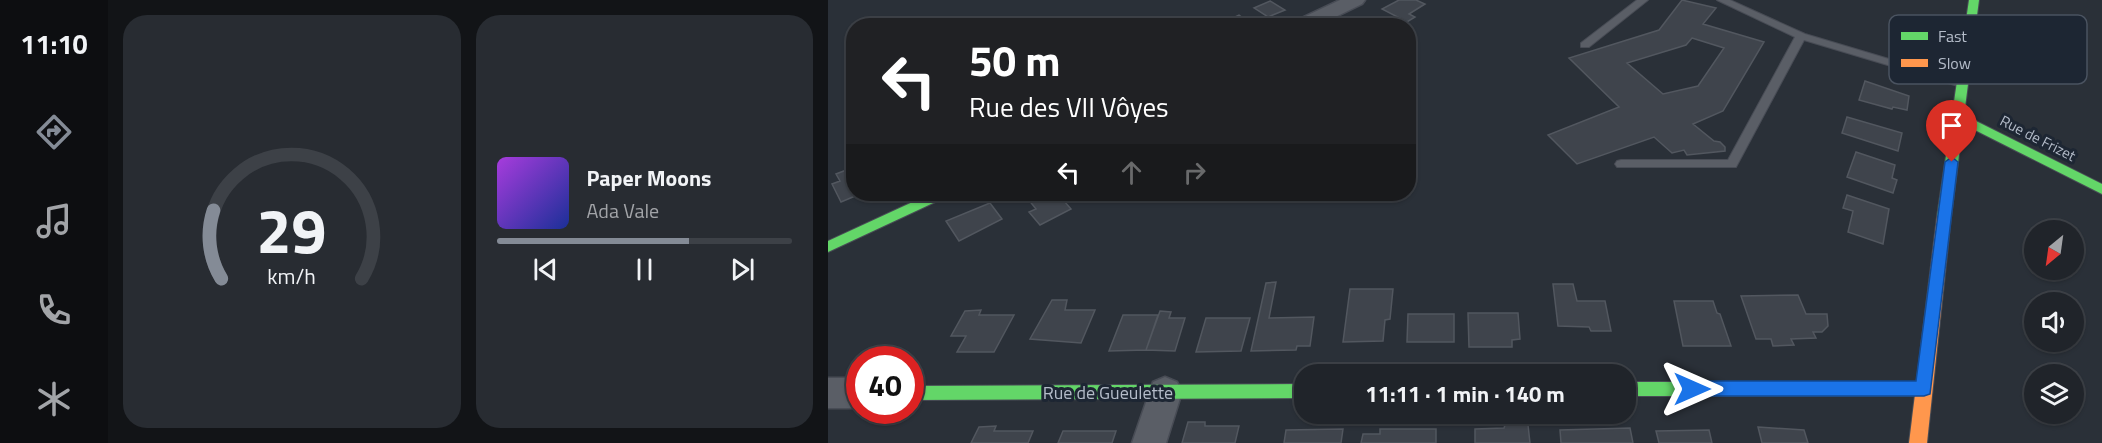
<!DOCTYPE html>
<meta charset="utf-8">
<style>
body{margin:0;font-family:"Titillium Web",sans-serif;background:#282c32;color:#f1f3f6;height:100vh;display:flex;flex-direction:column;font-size:22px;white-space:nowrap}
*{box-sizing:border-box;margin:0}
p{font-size:20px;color:#a2a4a8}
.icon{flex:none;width:33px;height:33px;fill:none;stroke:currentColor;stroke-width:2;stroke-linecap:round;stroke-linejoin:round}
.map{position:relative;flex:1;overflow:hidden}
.drawer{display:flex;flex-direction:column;gap:15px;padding:15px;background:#121417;width:720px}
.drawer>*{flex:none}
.hud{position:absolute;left:18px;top:18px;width:570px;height:183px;border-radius:24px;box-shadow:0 2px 4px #0004,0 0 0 2px #3d4147;background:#202124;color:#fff;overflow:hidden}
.needle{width:39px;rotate:209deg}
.fabs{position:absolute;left:1196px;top:220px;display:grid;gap:12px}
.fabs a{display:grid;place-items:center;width:60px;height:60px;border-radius:50%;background:#20242a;box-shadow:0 2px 4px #0004,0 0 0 2px #3d4147;font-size:30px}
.speed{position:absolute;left:18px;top:346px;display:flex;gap:12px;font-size:30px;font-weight:700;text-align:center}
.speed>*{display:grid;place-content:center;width:78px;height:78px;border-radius:50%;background:#20242a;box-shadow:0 2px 4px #0004,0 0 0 2px #3d4147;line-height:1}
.speed .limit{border:9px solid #d22;background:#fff;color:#111}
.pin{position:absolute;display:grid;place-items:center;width:51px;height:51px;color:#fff;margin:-62px -26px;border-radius:50% 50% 50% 0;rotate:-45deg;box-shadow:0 0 6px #0007}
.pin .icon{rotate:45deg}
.me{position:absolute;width:66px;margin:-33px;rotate:90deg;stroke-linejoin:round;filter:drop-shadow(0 0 4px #0008)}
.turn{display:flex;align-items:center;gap:21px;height:126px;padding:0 24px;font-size:27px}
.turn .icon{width:78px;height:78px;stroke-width:2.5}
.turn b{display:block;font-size:42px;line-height:51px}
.lanes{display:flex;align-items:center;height:57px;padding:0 24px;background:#0003;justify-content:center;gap:30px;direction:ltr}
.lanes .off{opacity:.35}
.drawer .tile{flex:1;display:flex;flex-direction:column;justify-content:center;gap:9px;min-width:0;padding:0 21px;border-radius:24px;background:#282c32}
.drawer .dial{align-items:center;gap:0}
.dial svg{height:156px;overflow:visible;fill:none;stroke:#3d4147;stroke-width:7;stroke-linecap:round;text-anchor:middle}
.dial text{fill:#f1f3f6;stroke:none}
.song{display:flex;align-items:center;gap:18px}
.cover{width:72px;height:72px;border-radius:9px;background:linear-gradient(135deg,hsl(280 70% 55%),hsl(230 70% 35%))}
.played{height:6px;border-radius:3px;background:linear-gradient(90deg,#848b96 65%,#3d4147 65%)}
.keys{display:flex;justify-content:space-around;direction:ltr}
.drawer .tiles{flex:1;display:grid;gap:15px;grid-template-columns:repeat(2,1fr)}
.trip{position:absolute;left:466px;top:364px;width:342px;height:60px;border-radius:24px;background:#20242a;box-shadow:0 2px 4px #0004,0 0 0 2px #3d4147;font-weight:700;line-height:60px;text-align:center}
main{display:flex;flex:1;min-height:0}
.menu{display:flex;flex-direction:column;width:108px;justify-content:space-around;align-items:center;background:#0d0e11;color:#a2a4a8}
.menu .icon{width:42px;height:42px}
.menu .selected{color:#848b96}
.menu b{font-size:27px;color:#f1f3f6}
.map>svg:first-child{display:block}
</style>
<main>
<nav class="menu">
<b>11:10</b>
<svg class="icon selected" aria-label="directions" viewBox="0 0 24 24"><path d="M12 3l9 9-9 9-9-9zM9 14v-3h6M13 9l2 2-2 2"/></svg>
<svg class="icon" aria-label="music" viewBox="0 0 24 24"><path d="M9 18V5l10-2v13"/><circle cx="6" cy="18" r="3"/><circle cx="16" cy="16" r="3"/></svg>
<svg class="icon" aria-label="phone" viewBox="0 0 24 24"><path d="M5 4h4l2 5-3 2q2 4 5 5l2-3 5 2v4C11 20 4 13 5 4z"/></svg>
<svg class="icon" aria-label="climate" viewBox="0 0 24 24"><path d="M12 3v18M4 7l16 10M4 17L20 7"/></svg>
</nav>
<section class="drawer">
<div class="tiles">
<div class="tile dial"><svg viewBox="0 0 100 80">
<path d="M14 69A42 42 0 1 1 86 69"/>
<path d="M14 69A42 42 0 0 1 10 34" stroke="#848b96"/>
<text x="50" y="56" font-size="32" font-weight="700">29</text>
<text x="50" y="72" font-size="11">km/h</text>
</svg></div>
<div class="tile">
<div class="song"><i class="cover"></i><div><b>Paper Moons</b><p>Ada Vale</p></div></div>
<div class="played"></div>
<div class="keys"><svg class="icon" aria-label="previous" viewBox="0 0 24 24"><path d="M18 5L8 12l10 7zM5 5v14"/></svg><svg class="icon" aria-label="pause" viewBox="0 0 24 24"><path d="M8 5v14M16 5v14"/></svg><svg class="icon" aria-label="next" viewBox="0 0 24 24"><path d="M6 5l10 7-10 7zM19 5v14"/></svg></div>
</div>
</div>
</section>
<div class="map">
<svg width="1274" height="443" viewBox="0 0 1274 443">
<rect width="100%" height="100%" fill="#2a3038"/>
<path fill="#3f444c" stroke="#52575f" stroke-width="1.5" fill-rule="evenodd" d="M571,0h17l9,4 -16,10 6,3 -8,5 -25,-13z
M854,0l34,8 -13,16 61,18 -41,69 -30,13 21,17 6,1 5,5v4l-38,4 -3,-5 -12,3 -18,-16 -77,27 -29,-29 71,-28 -50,-49 90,-28zM864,38l32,10 -26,38 -35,8 -36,-31 59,-18z
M442,1l15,9 -17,7 -14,-9z
M411,15l13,10 -26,1 -4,-3z
M1037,81l44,15 -2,14 -14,-3 -1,2 -33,-9z
M1019,117l55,16 -4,18 -56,-18z
M1028,152l39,13 -3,13 5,2 -4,13 -46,-16z
M26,167v27h6l-19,8 -9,-18 8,-3 -4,-7z
M187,194h43l13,15 -31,16 -11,-13 7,-3 -8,-10 -6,3z
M1019,195l42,14 -6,35 -35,-12 5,-21 -10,-3z
M162,203l12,16 -43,22 -13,-20z
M448,282l-7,36 45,-1 -4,29h-13l-1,4 -45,1 15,-68z
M725,284h20l4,17h28l6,30h-20l-2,-4 -31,-1z
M522,289h43l-3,30 -5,1 -2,21 -40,1z
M970,295l8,19h21l1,12 -6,6h-9l3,6 -25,1 3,6 -21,1 -2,-7h-15l-15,-43z
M224,300h15l-2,10h30l-14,33 -51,-4z
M846,301h39l4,12 3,1 11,32h-48z
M153,310l-2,5h35l-20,37h-37l9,-16h-15l14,-25z
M332,311l11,1 -2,6h16l-10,33 -29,-1z
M640,313h50l2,26 -8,1v7h-43z
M580,314h46v28h-47z
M295,315h35l-12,35 -37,1z
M378,318h44l-9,33 -45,1z
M360,422h17v4h34l-4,17h-53z
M677,425h23l2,18h-55v-14l29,-1z
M168,426l-2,5h39l-5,12h-57l8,-16z
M930,427l46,3 4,13h-46z
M802,428l3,15h-72l-1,-13z
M515,429l-2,14h-57l2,-13z
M552,429h56v14h-75l2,-9h17z
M881,430l3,13h-53l-3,-12z
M235,431h53l-4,12h-54z"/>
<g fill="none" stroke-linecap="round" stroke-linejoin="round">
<defs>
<path id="lane" d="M809,0h11l-59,47h-8v-4z
M889,0h13l75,34 161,48 2,2 -6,3 -4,-1 -154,-46 -68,127h-119l-2,-3 2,-3 4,-1h107l67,-123z"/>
<path id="street" d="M512,0h25l-3,4 -45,22h-27l3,-4z
M337,377l12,5 5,10 -16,51h-34l21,-61z
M0,378h32v30h-32z"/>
<path id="fast" d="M1141,0h10l-15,115 138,69v10l-139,-70 -12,93 -2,3h-10l-2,-3z
M102,194h18l-2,3 -118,55v-11z
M798,382h298l6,2 2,5 -2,5 -6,2h-298z
M477,384v14l-395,2v-14z"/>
<path id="slow" d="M1116,212l7,5 -24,226h-18l28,-226z"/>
</defs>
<use href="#lane" stroke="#484c55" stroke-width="2"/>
<use href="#street" stroke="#484c55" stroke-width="3"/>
<use href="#fast" stroke="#484c55" stroke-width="2"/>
<use href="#slow" stroke="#484c55" stroke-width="2"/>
<use href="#lane" fill="#5a5e66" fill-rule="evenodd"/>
<use href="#street" fill="#5a5e66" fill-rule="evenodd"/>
<use href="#fast" fill="#63d668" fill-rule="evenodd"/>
<use href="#slow" fill="#ff974d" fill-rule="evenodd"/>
</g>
<path fill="#1a73e8" stroke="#114b97" stroke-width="1.5" d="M1124,157l6,5 -28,232 -6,2h-232l-6,-2 -2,-5 2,-6 6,-2h224l29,-219z"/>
<g text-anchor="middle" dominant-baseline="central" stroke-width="6" stroke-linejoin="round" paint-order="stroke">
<g font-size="15" fill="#b4bcc9" stroke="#1d2633">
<text transform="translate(1210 138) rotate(27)">Rue de Frizet</text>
</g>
<g font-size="18" fill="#b4bcc9" stroke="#1d2633">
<text x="280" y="392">Rue de Gueulette</text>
</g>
</g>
<rect x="1061" y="15" width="198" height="69" rx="9" fill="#1d2633" stroke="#4a5360" stroke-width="1.5"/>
<rect x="1073" y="32" width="27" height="8" fill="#63d668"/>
<rect x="1073" y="59" width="27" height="8" fill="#ff974d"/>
<g font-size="16" fill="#b4bcc9">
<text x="1110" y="42">Fast</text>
<text x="1110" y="69">Slow</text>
</g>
</svg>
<div class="fabs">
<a><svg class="needle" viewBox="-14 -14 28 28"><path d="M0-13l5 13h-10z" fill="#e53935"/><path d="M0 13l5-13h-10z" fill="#a2a4a8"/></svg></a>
<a><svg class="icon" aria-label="sound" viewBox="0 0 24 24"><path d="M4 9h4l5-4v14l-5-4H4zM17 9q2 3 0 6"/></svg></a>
<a><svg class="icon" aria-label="layers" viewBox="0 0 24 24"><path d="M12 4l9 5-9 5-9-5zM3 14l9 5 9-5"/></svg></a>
</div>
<div class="speed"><div class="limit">40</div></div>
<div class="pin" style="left:1124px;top:162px;background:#d93025"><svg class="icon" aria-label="arrive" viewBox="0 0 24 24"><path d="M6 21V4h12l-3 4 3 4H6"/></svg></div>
<svg class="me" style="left:864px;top:389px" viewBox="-20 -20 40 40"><path d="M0-17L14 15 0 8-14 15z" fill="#1a73e8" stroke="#fff" stroke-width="4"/></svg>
<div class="trip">11:11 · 1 min · 140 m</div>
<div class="hud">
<div class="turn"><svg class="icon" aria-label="left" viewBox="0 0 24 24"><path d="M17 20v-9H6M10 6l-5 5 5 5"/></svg><div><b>50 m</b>Rue des VII Vôyes</div></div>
<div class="lanes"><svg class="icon" aria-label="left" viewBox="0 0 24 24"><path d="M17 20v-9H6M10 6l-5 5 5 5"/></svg><svg class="icon off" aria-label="ahead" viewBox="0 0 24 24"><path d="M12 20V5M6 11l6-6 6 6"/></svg><svg class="icon off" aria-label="right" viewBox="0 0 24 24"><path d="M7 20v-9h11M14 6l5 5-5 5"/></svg></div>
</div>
</div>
</main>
